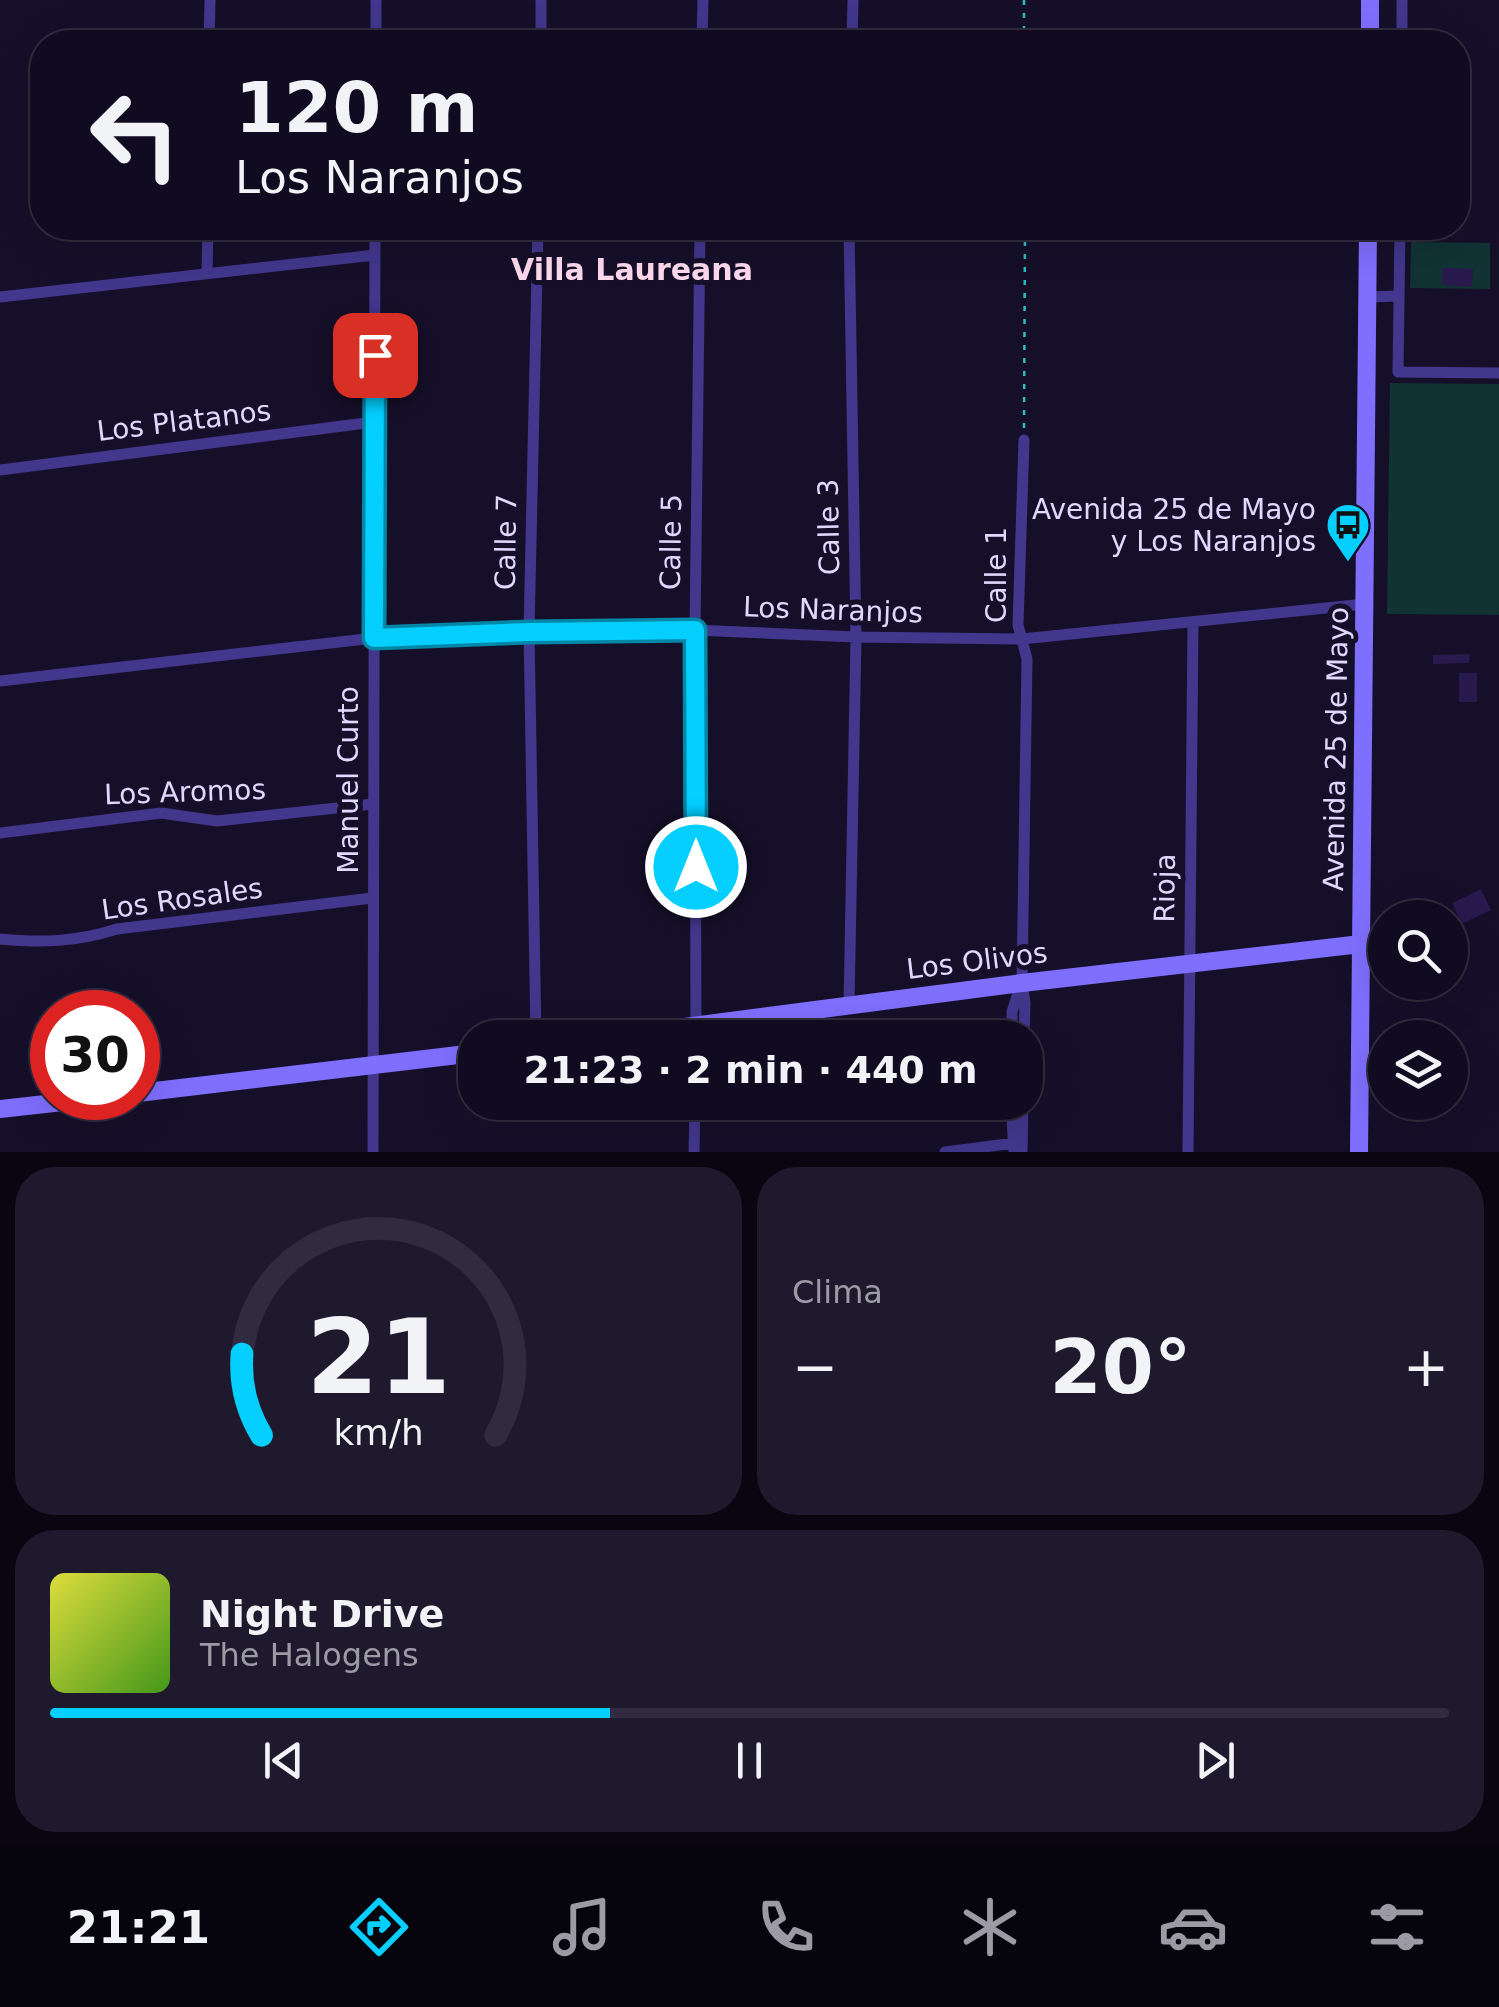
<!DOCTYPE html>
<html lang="es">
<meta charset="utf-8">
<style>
body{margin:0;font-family:"DejaVu Sans",sans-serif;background:#1e192d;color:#f1f3f6;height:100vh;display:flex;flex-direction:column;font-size:38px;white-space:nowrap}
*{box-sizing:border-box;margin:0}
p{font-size:32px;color:#9c9ba5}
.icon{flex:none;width:55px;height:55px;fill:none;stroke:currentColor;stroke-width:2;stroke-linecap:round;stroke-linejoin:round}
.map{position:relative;height:1152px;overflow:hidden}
.details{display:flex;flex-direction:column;gap:15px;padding:15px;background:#090612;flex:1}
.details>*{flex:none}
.guide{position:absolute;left:30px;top:30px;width:1440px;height:210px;border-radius:40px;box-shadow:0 10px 40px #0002,0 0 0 2px #302b3e;background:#100b20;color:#f1f3f6;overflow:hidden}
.controls{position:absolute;left:1368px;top:900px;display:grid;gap:20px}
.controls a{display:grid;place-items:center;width:100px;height:100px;border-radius:50%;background:#100b20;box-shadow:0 10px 40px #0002,0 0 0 2px #302b3e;font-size:50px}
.speed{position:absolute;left:30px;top:990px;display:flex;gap:20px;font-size:50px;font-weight:700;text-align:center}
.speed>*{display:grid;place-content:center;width:130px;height:130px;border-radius:50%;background:#100b20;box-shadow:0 10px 40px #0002,0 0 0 2px #302b3e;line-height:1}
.speed .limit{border:15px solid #d22;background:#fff;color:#111}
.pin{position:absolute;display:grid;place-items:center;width:85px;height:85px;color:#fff;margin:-42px;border-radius:20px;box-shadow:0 5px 15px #0006}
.me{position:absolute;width:110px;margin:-55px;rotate:0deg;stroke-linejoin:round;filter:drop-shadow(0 0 8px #0008)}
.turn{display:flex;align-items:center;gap:35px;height:210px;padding:0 40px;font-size:45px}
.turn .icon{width:130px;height:130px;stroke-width:2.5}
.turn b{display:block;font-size:70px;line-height:85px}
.big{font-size:75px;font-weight:600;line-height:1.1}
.details .tile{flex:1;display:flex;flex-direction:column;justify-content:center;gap:15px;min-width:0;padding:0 35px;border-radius:40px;background:#1e192d}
.details .dial{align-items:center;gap:0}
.dial svg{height:260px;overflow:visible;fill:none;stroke:#302b3e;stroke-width:7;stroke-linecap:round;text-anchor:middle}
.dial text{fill:#f1f3f6;stroke:none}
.song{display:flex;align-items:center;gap:30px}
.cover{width:120px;height:120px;border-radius:15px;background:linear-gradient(135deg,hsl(60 70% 55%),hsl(100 70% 35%))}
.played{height:10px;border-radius:5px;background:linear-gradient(90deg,#04cfff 40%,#302b3e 40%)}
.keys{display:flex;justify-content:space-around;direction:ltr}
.heat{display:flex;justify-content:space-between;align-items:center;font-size:55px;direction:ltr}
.details .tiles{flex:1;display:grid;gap:15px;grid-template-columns:1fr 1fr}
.tile:last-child{grid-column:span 2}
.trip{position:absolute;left:458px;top:1020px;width:585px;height:100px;border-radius:40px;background:#100b20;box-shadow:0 10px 40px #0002,0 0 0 2px #302b3e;font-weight:600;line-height:100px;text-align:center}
.tab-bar{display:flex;height:160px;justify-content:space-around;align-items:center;background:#06040d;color:#9c9ba5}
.tab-bar .icon{width:70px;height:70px}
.tab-bar .on{color:#04cfff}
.tab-bar b{font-size:45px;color:#f1f3f6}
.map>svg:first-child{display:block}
</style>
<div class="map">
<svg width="1499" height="1152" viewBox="0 0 1499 1152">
<rect width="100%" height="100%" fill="#160f2a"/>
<path fill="#113334" d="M1411,242l79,1v46l-80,-1z
M1390,383l109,1v231l-112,-1z"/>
<path fill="#281a4c" d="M1442,268l31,1 -1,18 -30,-2z
M1469,654v9l-36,1v-9z
M1459,673h18v29h-18z
M1481,889l10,21 -29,14 -10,-21z"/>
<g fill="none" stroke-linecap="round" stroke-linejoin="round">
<path stroke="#28bec2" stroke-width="2.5" stroke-dasharray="5 8" stroke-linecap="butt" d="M1024,0v42
M1024,428l1,-200"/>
<path stroke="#42378c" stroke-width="11" d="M541,0v42
M209,42l1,-42
M376,42v-42
M702,42l1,-42
M852,42l1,-42
M1402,42v-42
M1400,228l-2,144 101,1
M207,272l1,-44
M0,297l375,-42
M1368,297l31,-1
M1024,440l-6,185 9,34 -5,324 3,20 -1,35
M0,470l374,-48
M0,681l374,-43 155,-7 166,-1 161,7 166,2 343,-35
M0,833l161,-20 56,8 156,-17
M0,939c42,4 76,3 117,-10l255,-31
M849,1005l7,-368 -7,-409
M536,1038l-7,-407 9,-403
M696,1038l-1,-408 5,-402
M1012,1038v-26l8,-25
M1011,1102l3,50
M373,1152l2,-924
M694,1152l1,-50
M945,1152l77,-10
M1022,1152l1,-50
M1188,1152l5,-529"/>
<path stroke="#7f6fff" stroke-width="18" d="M1370,42v-42
M600,1038l422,-55 339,-39
M138,1093l337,-40
M0,1109l99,-11
M1359,1152l9,-924"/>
</g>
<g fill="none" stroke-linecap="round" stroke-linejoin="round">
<defs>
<path id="route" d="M375,355l-1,283 156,-6 165,-2 1,237"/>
</defs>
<use href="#route" stroke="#0387a6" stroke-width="25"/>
<use href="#route" stroke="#04cfff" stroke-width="18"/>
</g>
<defs>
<symbol id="bus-pin" viewBox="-11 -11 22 30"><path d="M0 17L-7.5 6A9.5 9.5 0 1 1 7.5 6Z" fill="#04cfff" stroke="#160f2a"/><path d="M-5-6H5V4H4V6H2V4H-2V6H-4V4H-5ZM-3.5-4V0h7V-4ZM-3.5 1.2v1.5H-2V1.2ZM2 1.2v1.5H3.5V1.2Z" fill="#111"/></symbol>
</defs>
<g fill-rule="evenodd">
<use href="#bus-pin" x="1323" y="500" width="50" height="68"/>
</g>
<g text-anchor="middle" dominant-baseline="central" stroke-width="10" stroke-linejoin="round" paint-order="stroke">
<g font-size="28" fill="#e0d8ff" stroke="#160f2a">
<text transform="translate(184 421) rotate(-7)">Los Platanos</text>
<text transform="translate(829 527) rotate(-91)">Calle 3</text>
<text transform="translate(506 542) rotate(-89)">Calle 7</text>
<text transform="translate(671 542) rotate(-89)">Calle 5</text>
<text transform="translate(996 575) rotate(-90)">Calle 1</text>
<text transform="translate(833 610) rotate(2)">Los Naranjos</text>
<text transform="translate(1336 749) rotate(-89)">Avenida 25 de Mayo</text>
<text transform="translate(348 780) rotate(-90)">Manuel Curto</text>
<text transform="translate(185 792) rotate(-2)">Los Aromos</text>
<text transform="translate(1165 888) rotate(-89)">Rioja</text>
<text transform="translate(182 899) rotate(-8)">Los Rosales</text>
<text transform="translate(977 961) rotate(-7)">Los Olivos</text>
</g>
<g font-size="28" fill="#e0d8ff" stroke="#160f2a" text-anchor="end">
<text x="1316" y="509">Avenida 25 de Mayo<tspan x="1316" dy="32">y Los Naranjos</tspan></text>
</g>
<g font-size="30" font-weight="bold" fill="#ffdaee" stroke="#160f2a">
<text x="632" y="269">Villa Laureana</text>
</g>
</g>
</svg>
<div class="controls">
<a><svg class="icon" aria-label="search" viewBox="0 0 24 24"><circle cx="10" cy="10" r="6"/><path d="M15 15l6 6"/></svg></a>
<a><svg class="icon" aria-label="layers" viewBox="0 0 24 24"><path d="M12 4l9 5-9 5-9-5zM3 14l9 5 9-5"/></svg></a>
</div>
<div class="speed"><div class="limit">30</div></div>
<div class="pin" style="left:375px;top:355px;background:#d93025"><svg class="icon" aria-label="arrive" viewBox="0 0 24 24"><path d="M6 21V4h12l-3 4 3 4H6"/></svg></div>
<svg class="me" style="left:696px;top:867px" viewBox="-20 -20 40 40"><circle r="17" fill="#04cfff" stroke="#fff" stroke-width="3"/><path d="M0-11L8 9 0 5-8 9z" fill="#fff"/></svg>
<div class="trip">21:23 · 2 min · 440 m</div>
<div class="guide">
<div class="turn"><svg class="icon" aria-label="left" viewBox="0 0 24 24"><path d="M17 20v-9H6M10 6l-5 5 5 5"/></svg><div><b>120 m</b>Los Naranjos</div></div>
</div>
</div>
<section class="details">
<div class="tiles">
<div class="tile dial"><svg viewBox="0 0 100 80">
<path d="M14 69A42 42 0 1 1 86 69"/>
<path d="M14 69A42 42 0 0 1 8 44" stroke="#04cfff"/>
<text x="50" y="56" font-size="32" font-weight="700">21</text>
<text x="50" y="72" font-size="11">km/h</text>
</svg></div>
<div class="tile"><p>Clima</p>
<div class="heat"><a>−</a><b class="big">20°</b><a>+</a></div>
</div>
<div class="tile">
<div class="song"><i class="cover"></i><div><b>Night Drive</b><p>The Halogens</p></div></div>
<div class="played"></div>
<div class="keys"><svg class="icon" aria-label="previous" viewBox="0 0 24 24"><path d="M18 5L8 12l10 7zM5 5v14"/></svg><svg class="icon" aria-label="pause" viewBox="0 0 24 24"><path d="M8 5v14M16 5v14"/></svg><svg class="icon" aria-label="next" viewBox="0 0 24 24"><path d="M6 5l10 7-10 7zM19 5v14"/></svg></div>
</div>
</div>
</section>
<nav class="tab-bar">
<b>21:21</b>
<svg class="icon on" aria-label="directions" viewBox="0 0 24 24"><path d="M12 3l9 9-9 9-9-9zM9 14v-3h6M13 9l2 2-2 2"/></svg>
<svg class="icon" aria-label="music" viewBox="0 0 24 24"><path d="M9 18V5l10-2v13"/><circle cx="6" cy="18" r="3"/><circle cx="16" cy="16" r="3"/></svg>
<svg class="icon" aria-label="phone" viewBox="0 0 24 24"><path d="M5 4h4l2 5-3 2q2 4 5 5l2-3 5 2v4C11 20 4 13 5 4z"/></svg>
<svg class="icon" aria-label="climate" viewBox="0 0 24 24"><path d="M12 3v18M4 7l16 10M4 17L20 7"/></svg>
<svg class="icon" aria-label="car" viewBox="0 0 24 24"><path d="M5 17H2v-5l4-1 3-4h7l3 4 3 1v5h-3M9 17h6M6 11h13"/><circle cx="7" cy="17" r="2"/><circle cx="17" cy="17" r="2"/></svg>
<svg class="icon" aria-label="filters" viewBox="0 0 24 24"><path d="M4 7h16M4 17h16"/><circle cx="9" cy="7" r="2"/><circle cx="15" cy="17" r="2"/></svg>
</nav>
